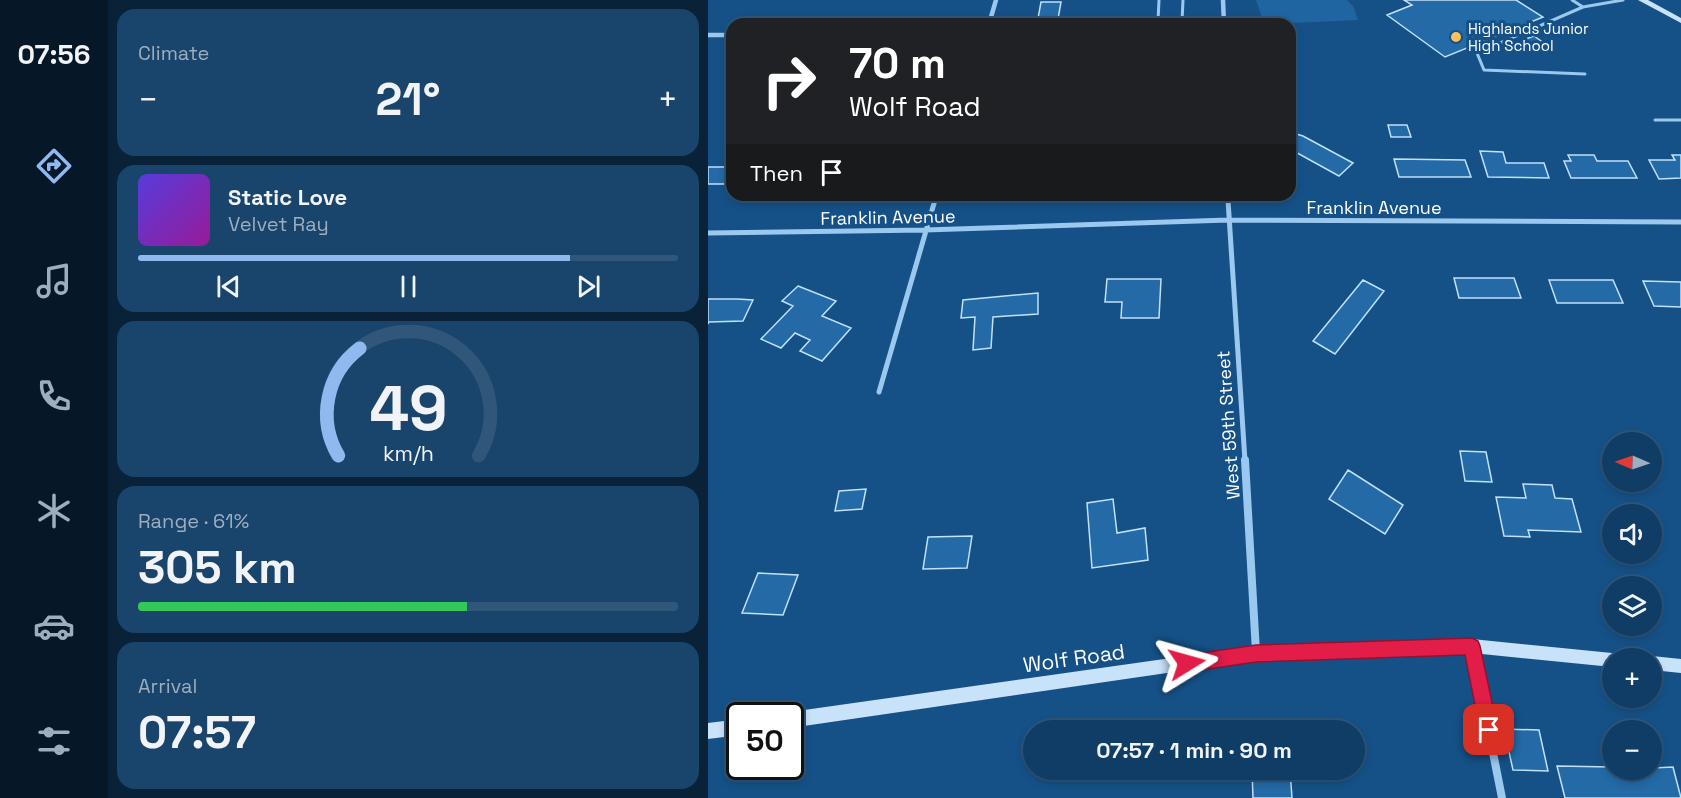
<!DOCTYPE html>
<meta charset="utf-8">
<style>
body{margin:0;font-family:"Space Grotesk",sans-serif;background:#19446b;color:#f1f3f6;height:100vh;display:flex;flex-direction:column;font-size:22px;white-space:nowrap}
*{box-sizing:border-box;margin:0}
p{font-size:20px;color:#9caebf}
.icon{flex:none;width:33px;height:33px;fill:none;stroke:currentColor;stroke-width:2;stroke-linecap:round;stroke-linejoin:round}
.map{position:relative;flex:1;overflow:hidden}
.panel{display:flex;flex-direction:column;gap:9px;padding:9px;background:#092238;width:600px}
.panel>*{flex:none}
.top-card{position:absolute;left:18px;top:18px;width:570px;height:183px;border-radius:18px;box-shadow:0 3px 9px #0003,0 0 0 2px #305679;background:#202124;color:#fff;overflow:hidden}
.needle{width:39px;rotate:272deg}
.tools{position:absolute;left:894px;top:432px;display:grid;gap:12px}
.tools a{display:grid;place-items:center;width:60px;height:60px;border-radius:50%;background:#103d65;box-shadow:0 3px 9px #0003,0 0 0 2px #305679;font-size:30px}
.speed{position:absolute;left:18px;top:702px;display:flex;gap:12px;font-size:30px;font-weight:700;text-align:center}
.speed>*{display:grid;place-content:center;width:78px;height:78px;border-radius:50%;background:#103d65;box-shadow:0 3px 9px #0003,0 0 0 2px #305679;line-height:1}
.speed .limit{border:3px solid #111;border-radius:9px;background:#fff;color:#111}
.pin{position:absolute;display:grid;place-items:center;width:51px;height:51px;color:#fff;margin:-26px;border-radius:12px;box-shadow:0 3px 9px #0006}
.me{position:absolute;width:66px;margin:-33px;rotate:82deg;stroke-linejoin:round;filter:drop-shadow(0 0 4px #0008)}
.turn{display:flex;align-items:center;gap:21px;height:126px;padding:0 24px;font-size:27px}
.turn .icon{width:78px;height:78px;stroke-width:2.5}
.turn b{display:block;font-size:42px;line-height:51px}
.then{display:flex;align-items:center;height:57px;padding:0 24px;background:#0003;gap:12px;font-size:22px}
.big{font-size:45px;font-weight:700;line-height:1.1}
.panel .tile{flex:1;display:flex;flex-direction:column;justify-content:center;gap:9px;min-width:0;padding:0 21px;border-radius:18px;background:#19446b}
.panel .dial{align-items:center;gap:0}
.dial svg{height:156px;overflow:visible;fill:none;stroke:#305679;stroke-width:7;stroke-linecap:round;text-anchor:middle}
.dial text{fill:#f1f3f6;stroke:none}
.song{display:flex;align-items:center;gap:18px}
.cover{width:72px;height:72px;border-radius:9px;background:linear-gradient(135deg,hsl(250 70% 55%),hsl(300 70% 35%))}
.played{height:6px;border-radius:3px;background:linear-gradient(90deg,#90b9f0 80%,#305679 80%)}
.keys{display:flex;justify-content:space-around;direction:ltr}
.heat{display:flex;justify-content:space-between;align-items:center;font-size:33px;direction:ltr}
.charge{height:9px;border-radius:4px;background:linear-gradient(90deg,#34c759 61%,#305679 0)}
.trip{position:absolute;left:315px;top:720px;width:342px;height:60px;border-radius:30px;background:#103d65;box-shadow:0 3px 9px #0003,0 0 0 2px #305679;font-weight:700;line-height:60px;text-align:center}
main{display:flex;flex:1;min-height:0}
.tabs{display:flex;flex-direction:column;width:108px;justify-content:space-around;align-items:center;background:#061828;color:#9caebf}
.tabs .icon{width:42px;height:42px}
.tabs .active{color:#90b9f0}
.tabs b{font-size:27px;color:#f1f3f6}
.map>svg:first-child{display:block}
</style>
<main>
<nav class="tabs">
<b>07:56</b>
<svg class="icon active" aria-label="directions" viewBox="0 0 24 24"><path d="M12 3l9 9-9 9-9-9zM9 14v-3h6M13 9l2 2-2 2"/></svg>
<svg class="icon" aria-label="music" viewBox="0 0 24 24"><path d="M9 18V5l10-2v13"/><circle cx="6" cy="18" r="3"/><circle cx="16" cy="16" r="3"/></svg>
<svg class="icon" aria-label="phone" viewBox="0 0 24 24"><path d="M5 4h4l2 5-3 2q2 4 5 5l2-3 5 2v4C11 20 4 13 5 4z"/></svg>
<svg class="icon" aria-label="climate" viewBox="0 0 24 24"><path d="M12 3v18M4 7l16 10M4 17L20 7"/></svg>
<svg class="icon" aria-label="car" viewBox="0 0 24 24"><path d="M5 17H2v-5l4-1 3-4h7l3 4 3 1v5h-3M9 17h6M6 11h13"/><circle cx="7" cy="17" r="2"/><circle cx="17" cy="17" r="2"/></svg>
<svg class="icon" aria-label="filters" viewBox="0 0 24 24"><path d="M4 7h16M4 17h16"/><circle cx="9" cy="7" r="2"/><circle cx="15" cy="17" r="2"/></svg>
</nav>
<section class="panel">
<div class="tile"><p>Climate</p>
<div class="heat"><a>−</a><b class="big">21°</b><a>+</a></div>
</div>
<div class="tile">
<div class="song"><i class="cover"></i><div><b>Static Love</b><p>Velvet Ray</p></div></div>
<div class="played"></div>
<div class="keys"><svg class="icon" aria-label="previous" viewBox="0 0 24 24"><path d="M18 5L8 12l10 7zM5 5v14"/></svg><svg class="icon" aria-label="pause" viewBox="0 0 24 24"><path d="M8 5v14M16 5v14"/></svg><svg class="icon" aria-label="next" viewBox="0 0 24 24"><path d="M6 5l10 7-10 7zM19 5v14"/></svg></div>
</div>
<div class="tile dial"><svg viewBox="0 0 100 80">
<path d="M14 69A42 42 0 1 1 86 69"/>
<path d="M14 69A42 42 0 0 1 25 14" stroke="#90b9f0"/>
<text x="50" y="56" font-size="32" font-weight="700">49</text>
<text x="50" y="72" font-size="11">km/h</text>
</svg></div>
<div class="tile"><p>Range · 61%</p><b class="big">305 km</b><div class="charge"></div></div>
<div class="tile"><p>Arrival</p><b class="big">07:57</b></div>
</section>
<div class="map">
<svg width="973" height="798" viewBox="0 0 973 798">
<rect width="100%" height="100%" fill="#155187"/>
<path fill="#1e65a1" d="M548,0h91l6,6 5,14 -88,4 -7,-4z"/>
<path fill="#236aa6" stroke="#c1e0fa" stroke-width="1.5" d="M696,0h112l27,17 -98,40 -58,-42 25,-10z
M333,2h20l-3,17h14l-1,5h-34z
M826,36l10,7 -11,4 -10,-7z
M680,125h19l4,12h-20z
M582,132l13,4 50,27 -14,13 -49,-27z
M772,151l23,1 3,11h38l5,15 -61,-1z
M860,155h26l3,6h31l9,17h-66l-7,-17h7z
M964,155h9v23l-22,1 -10,-19h26z
M686,159l71,1 6,17h-72z
M0,167h24v3l-8,14h-16z
M746,278h60l7,20h-62z
M399,279h54l-2,39h-38l1,-16h-17z
M655,280l21,11 -49,63 -22,-13z
M841,280h64l10,23h-66z
M935,281l38,1v25l-27,-1z
M90,286l38,15 -14,15 29,12 -29,33 -22,-10 10,-11 -15,-7 -14,15 -20,-9 32,-33 -11,-5z
M330,293v21l-45,3 -2,31 -18,2 2,-33 -14,1 2,-18z
M0,299h29l16,1 -10,21 -34,1 -1,2z
M752,451l26,1 6,30 -27,-1z
M640,470l55,35 -18,29 -56,-35z
M815,484l29,1 3,13 17,1 9,33 -53,-2 2,7 -26,-1 -8,-39 30,1z
M158,489l-4,20 -27,2 4,-20z
M405,499l4,34 28,-5 3,32 -56,8 -5,-65z
M264,536l-5,32 -44,1 5,-32z
M50,573l40,2 -15,40 -41,-2z
M796,729l35,1 9,41 -35,-1z
M849,766l55,1v3l61,-3 8,31h-116z
M544,770h38l2,28h-39z"/>
<g fill="none" stroke-linecap="round" stroke-linejoin="round">
<path stroke="#9bc8ee" stroke-width="3" d="M451,0l-1,21 66,3
M864,0l11,7 40,-7
M875,7l-106,46 7,17 101,4
M474,22l1,-22
M947,120h26"/>
<path stroke="#9bc8ee" stroke-width="4.5" d="M515,0l1,24
M281,24l7,-24
M0,35h24
M520,195v6
M226,201l2,-6"/>
<path stroke="#9bc8ee" stroke-width="5" d="M520,200l17,261
M0,233l217,-3 303,-10 453,2
M171,392l56,-192"/>
<path stroke="#9bc8ee" stroke-width="8" d="M537,460l11,192
M764,647l30,151"/>
<path fill="#c8e2fa" fill-rule="evenodd" d="M930,0h10l33,18v5z
M764,639l140,14 5,2 2,3h-7v9l-140,-14 -216,7 -466,68v-12h-6l6,-4 466,-66z
M944,656l29,3v14l-29,-3v-12h-6z
M32,719v16l-32,4v-16z"/>
</g>
<path fill="#e11d48" stroke="#92132f" stroke-width="1.5" d="M764,638l6,3 2,5 18,84 -3,6 -6,3 -7,-3 -2,-6 -15,-75 -209,7 -69,10 -6,-3 -2,-6 2,-6 6,-2 69,-10z"/>
<circle fill="#ffc058" stroke="#155187" stroke-width="2" cx="748" cy="37" r="6"/>
<g text-anchor="middle" dominant-baseline="central" stroke-width="6" stroke-linejoin="round" paint-order="stroke">
<g font-size="15" fill="#fff" stroke="#155187" text-anchor="start">
<text x="760" y="28">Highlands Junior<tspan x="760" dy="17">High School</tspan></text>
</g>
<g font-size="18" fill="#fff" stroke="#155187">
<text x="666" y="207">Franklin Avenue</text>
<text transform="translate(180 217) rotate(-1)">Franklin Avenue</text>
<text transform="translate(520 425) rotate(-94)">West 59th Street</text>
</g>
<g font-size="21" fill="#fff" stroke="#155187">
<text transform="translate(366 658) rotate(-8)">Wolf Road</text>
</g>
</g>
</svg>
<div class="tools">
<a><svg class="needle" viewBox="-14 -14 28 28"><path d="M0-13l5 13h-10z" fill="#e53935"/><path d="M0 13l5-13h-10z" fill="#9caebf"/></svg></a>
<a><svg class="icon" aria-label="sound" viewBox="0 0 24 24"><path d="M4 9h4l5-4v14l-5-4H4zM17 9q2 3 0 6"/></svg></a>
<a><svg class="icon" aria-label="layers" viewBox="0 0 24 24"><path d="M12 4l9 5-9 5-9-5zM3 14l9 5 9-5"/></svg></a>
<a>+</a>
<a>−</a>
</div>
<div class="speed"><div class="limit">50</div></div>
<div class="pin" style="left:781px;top:730px;background:#d93025"><svg class="icon" aria-label="arrive" viewBox="0 0 24 24"><path d="M6 21V4h12l-3 4 3 4H6"/></svg></div>
<svg class="me" style="left:479px;top:663px" viewBox="-20 -20 40 40"><path d="M0-17L14 15 0 8-14 15z" fill="#e11d48" stroke="#fff" stroke-width="4"/></svg>
<div class="trip">07:57 · 1 min · 90 m</div>
<div class="top-card">
<div class="turn"><svg class="icon" aria-label="right" viewBox="0 0 24 24"><path d="M7 20v-9h11M14 6l5 5-5 5"/></svg><div><b>70 m</b>Wolf Road</div></div>
<div class="then">Then<svg class="icon" aria-label="arrive" viewBox="0 0 24 24"><path d="M6 21V4h12l-3 4 3 4H6"/></svg></div>
</div>
</div>
</main>
